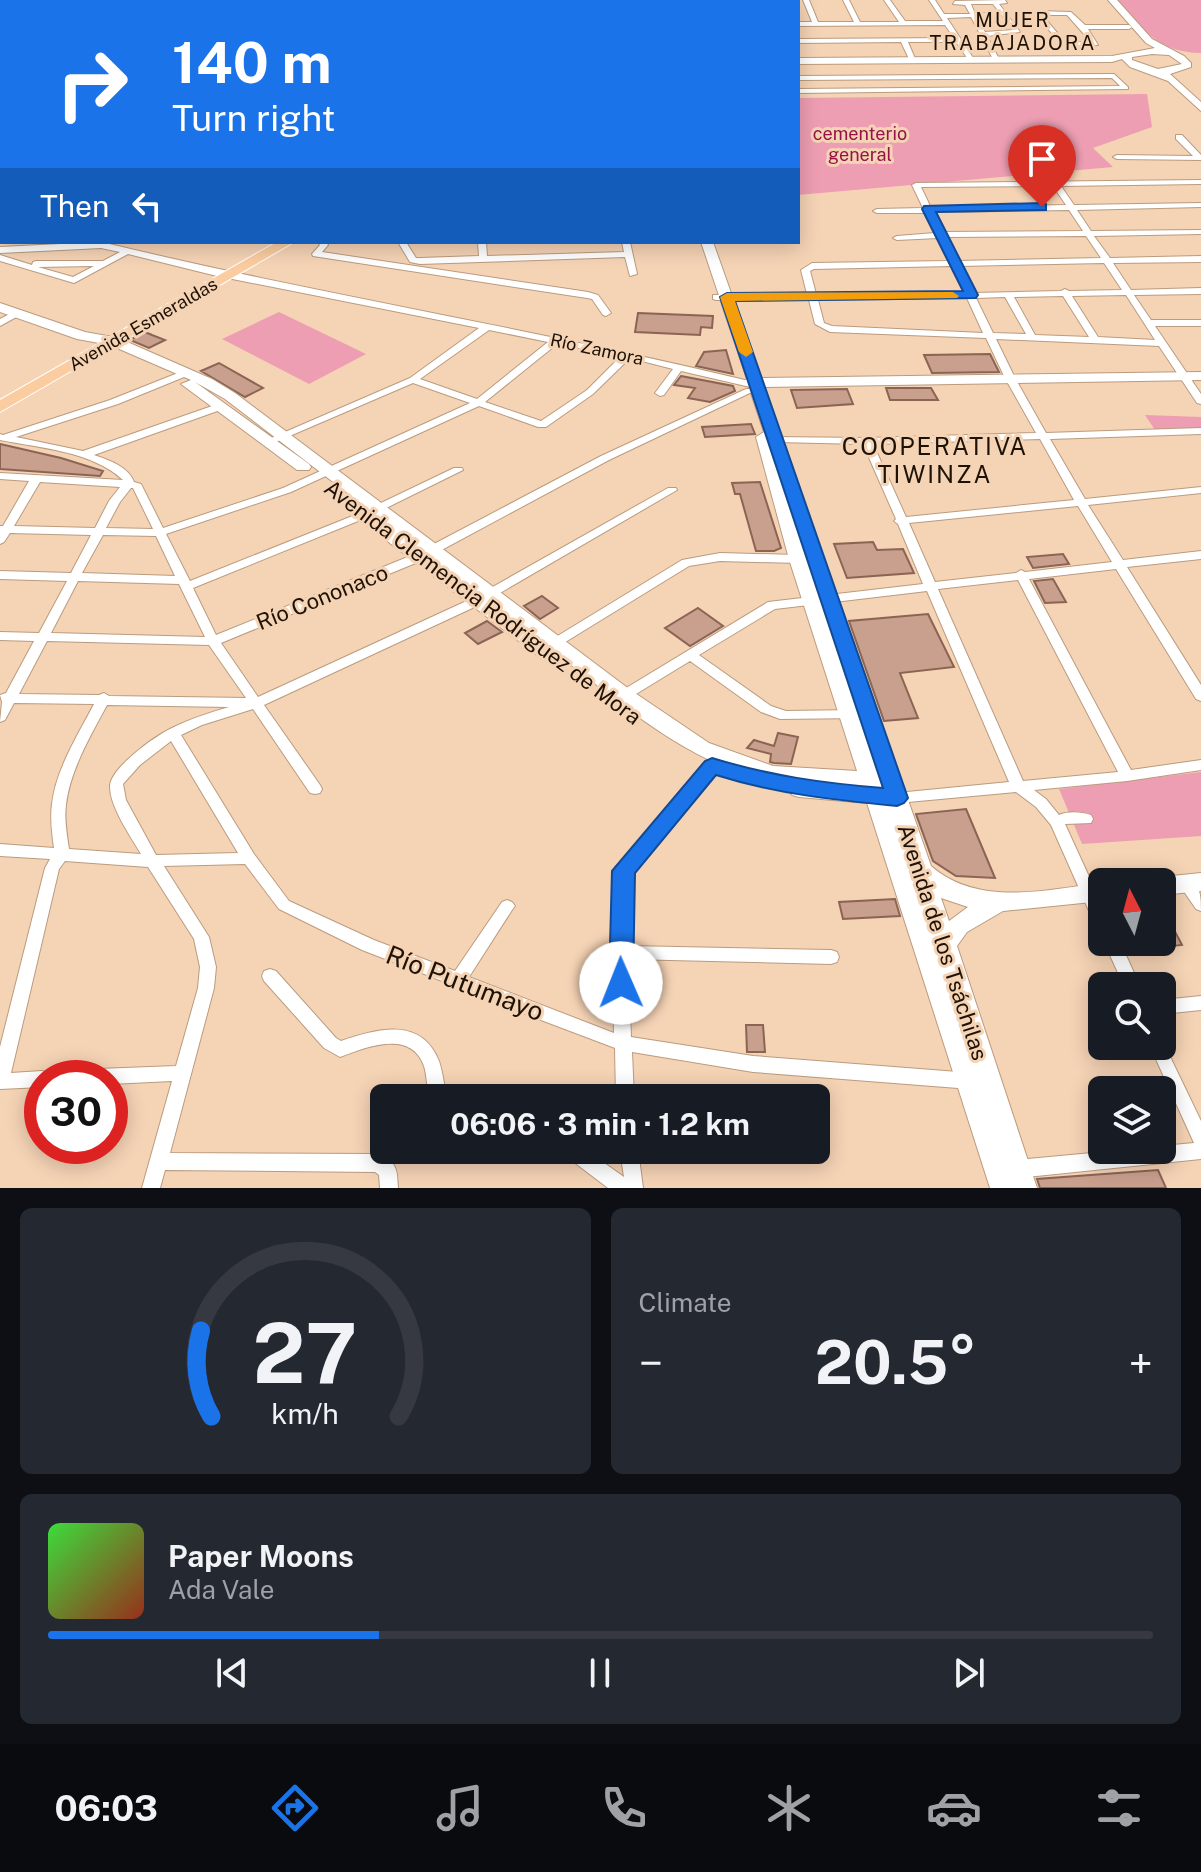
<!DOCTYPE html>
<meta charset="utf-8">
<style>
body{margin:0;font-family:"Public Sans",sans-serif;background:#242831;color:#f1f3f6;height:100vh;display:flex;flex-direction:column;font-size:30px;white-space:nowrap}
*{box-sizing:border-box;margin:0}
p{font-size:26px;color:#9ea1a6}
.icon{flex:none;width:44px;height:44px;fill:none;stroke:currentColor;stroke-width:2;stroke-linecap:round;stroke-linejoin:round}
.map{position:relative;height:1188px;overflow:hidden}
.details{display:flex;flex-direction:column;gap:20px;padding:20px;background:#0d0f14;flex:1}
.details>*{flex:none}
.guide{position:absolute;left:0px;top:0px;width:800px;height:244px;box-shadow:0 4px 20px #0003;background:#1a73e8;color:#fff;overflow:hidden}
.needle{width:52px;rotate:354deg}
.buttons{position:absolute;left:1088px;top:868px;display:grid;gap:16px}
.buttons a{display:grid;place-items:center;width:88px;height:88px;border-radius:12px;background:#171b24;box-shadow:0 4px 20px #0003;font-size:40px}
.speed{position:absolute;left:24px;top:1060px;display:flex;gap:16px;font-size:40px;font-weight:700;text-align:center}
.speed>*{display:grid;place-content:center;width:104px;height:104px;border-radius:50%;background:#171b24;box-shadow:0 4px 20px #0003;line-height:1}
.speed .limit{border:12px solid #d22;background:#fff;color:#111}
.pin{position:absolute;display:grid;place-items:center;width:68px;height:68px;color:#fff;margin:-82px -34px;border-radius:50% 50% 50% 0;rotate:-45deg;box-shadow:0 0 8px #0007}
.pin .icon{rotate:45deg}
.me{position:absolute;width:88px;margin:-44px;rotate:359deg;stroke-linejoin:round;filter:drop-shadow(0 0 6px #0008)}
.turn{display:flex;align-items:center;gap:28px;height:168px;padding:0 40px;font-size:36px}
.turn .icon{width:104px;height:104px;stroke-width:2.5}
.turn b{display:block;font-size:56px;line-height:68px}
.then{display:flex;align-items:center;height:76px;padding:0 40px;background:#0003;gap:16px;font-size:30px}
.big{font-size:60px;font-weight:700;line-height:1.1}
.details .card{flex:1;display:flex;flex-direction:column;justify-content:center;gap:12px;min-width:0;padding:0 28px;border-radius:12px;background:#242831}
.details .dial{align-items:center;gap:0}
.dial svg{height:208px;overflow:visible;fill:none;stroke:#363941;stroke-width:7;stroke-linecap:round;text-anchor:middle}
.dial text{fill:#f1f3f6;stroke:none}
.song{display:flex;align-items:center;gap:24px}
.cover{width:96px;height:96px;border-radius:12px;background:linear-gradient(135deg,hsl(120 70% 55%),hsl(10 70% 35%))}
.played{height:8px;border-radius:4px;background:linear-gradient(90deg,#1a73e8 30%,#363941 30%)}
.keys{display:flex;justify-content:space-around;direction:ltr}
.heat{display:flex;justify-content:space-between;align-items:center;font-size:44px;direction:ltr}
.details .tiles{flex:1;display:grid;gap:20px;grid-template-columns:1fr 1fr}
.card:last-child{grid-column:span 2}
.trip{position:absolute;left:370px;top:1084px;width:460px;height:80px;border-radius:12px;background:#171b24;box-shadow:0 4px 20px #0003;font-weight:700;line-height:80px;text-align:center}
.tab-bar{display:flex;height:128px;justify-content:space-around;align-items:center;background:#090b0e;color:#9ea1a6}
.tab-bar .icon{width:56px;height:56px}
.tab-bar .on{color:#1a73e8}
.tab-bar b{font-size:36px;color:#f1f3f6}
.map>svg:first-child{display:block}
</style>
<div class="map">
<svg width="1201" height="1188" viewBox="0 0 1201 1188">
<rect width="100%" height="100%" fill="#f5d3b5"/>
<path fill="#ee9eb2" d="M1116,0h85v53c-41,0 -61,-25 -85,-53z
M1147,94l5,33 -59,21 20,19 -315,28v-97z
M279,312l87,42 -57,30 -87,-45z
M1145,415l56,2v13h-46z
M1201,772v64l-119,8 -23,-55z"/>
<path fill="#c99f8e" stroke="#8b6454" stroke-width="2" d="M638,313l75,3 -1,12 -11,-1 -1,8 -65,-3z
M145,332l7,3 13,5 -16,8 -19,-8z
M726,350l7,24 -37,-8 8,-14z
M990,354l9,18 -67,1 -8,-18z
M219,363l44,25 -18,9 -44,-26z
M681,376l52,10 2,5 -25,11 -22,-4 7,-10 -21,-3z
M886,388h45l7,12h-48z
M847,389l6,15 -56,4 -6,-18z
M751,424l4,10 -50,3 -3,-10z
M0,444l61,14 42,13 -3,5 -100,-7z
M760,482l21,66 -7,3h-18l-16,-57h-5l-3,-11z
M873,542l4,8 26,-1 11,24 -67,5 -13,-34z
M1063,554l6,10 -36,4 -6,-11z
M1053,579l13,23 -21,1 -11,-22z
M542,596l16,12 -18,11 -16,-13z
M698,608l25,18 -33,20 -25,-18z
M928,614l26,53 -54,6 18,45 -34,3 -35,-100z
M487,621l15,11 -24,12 -13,-11z
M778,733l20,4 -7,27 -17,-1 -4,-1 1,-8 -24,-6 7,-8 20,6z
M966,809l29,69 -39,-2 -23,-15 -17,-47z
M895,899l5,17 -57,3 -4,-17z
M1162,907l20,38 -20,2z
M746,1025h17l2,27h-18z
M1158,1170l8,18h-126l-3,-9z"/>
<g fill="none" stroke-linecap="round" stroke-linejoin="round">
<defs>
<path id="street" d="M95,0h6v2h-6z
M295,0h6v2h-6z
M581,0h6v2h-6z
M622,0h6v2h-6z
M748,0h6l1,2h-6z
M803,0h6l9,22h36l-11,-22h6l11,22h39l-15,-22h6l15,21h38l-14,-21h6l9,14h26l-5,-9 -12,-1 2,-3 50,-1 2,3 -8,1 21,28 -33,4 12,23 -3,2 -3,-2 -22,-42 -24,1 28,43 -1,1h-4l-14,-20h-48l8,19 -3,2 -3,-2 -9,-19 -103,1v-4l156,-1 -9,-13 -147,1v-4h14zM971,4h22l20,26 -28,2 -8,-15 17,-2 -3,-2 -16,1z
M1037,11l34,1 14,13h44l3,2 -3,2h-41l10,16 -35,1 -28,-32zM1042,15h25l24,27h-26z
M0,63h2v4h-2z
M1114,74l14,13v2l-330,4v-4l322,-3 -8,-8 -314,2v-4z
M0,101h2v4h-2z
M0,117h2v4h-2z
M0,134h2v4h-2z
M1176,135h6l19,20v5l-84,-1 -4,-2 4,-2 76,1 -17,-17z
M0,145h2v4h-2z
M0,165h2v4h-2z
M1201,180v4l-140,2 13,19 127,-2v4l-124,3 14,21 110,-1v4l-107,2 16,22 91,-2v6l-88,1 18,27 70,-2v6l-67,1 17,25h50v6h-46l46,68v10l-4,-1 -38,-57 -163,-7 19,39 31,55 155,-5v6l-151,5 35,60 116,-12v6l-113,12 35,55 78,-9v8l-74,8 74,118v16l-5,-2 -80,-130 -87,10 102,191 70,-10v10l-74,11 -93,9 12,9 13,16c9,-4 23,-3 32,0l2,4 -2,4 -26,1 37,81v23l-5,-1 -3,-5 -43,-97 -15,-18 -20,-15 -119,11 -5,-1 -2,-4 2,-4 5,-1 112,-11 -82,-191 -152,18 -76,46 72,51 15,5 70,-1 5,2 2,3 -2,3 -81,1 -19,-7 -71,-51 -72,44h-10l-2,-3 2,-3 160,-97 155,-18 -25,-60 -4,-3 2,-2 -33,-75 -87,-2 -5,-3 1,-2 95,1 169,-5 -31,-55 -19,-40 -156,-6 -15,-8 -6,-24h-93l-3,-1v-4l94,-1 -6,-24 11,-7 137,-2 -11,-23 -41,2 -4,-2 4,-2 38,-3 -10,-20h-48l-4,-2 4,-2 46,-1 -11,-23 4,-2zM1053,186l13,19 -135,3 -10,-21zM1069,210l14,21 -140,1 -10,-20zM1086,236l15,22 -144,3 -11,-24zM1104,263l18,27 -53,1 -4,-2 -4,2 -88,2 -13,-27zM951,266l13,27 -148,1 -6,-23 4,-2zM1126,295l29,45 -57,-3 -26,-41zM1063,296l26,41 -54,-2 -21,-38zM1005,297l21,37 -33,-1 -17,-35zM967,298l16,35 -151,-7 -8,-3 -6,-23zM1040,439l34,61 -168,17 -33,-73zM1078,506l34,56 -87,10 -4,-2 -5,3 -81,9 -26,-59zM1018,580l100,192 -95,9 -85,-192z
M0,214h2v4h-2z
M0,226h2v4h-2z
M101,242c215,52 434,87 648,139v4l-3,1 -65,-15 -17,24 -4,1 -5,-3 18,-24 -43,-11 -37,36 -47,33h-8l-59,-21 -188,86 -125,42 24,47 170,-68 94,-45h8l1,2 -95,47 -175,71 23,47 199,-81 186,-98 145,-67h6l2,2 -145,69 -186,100 -202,83 37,54 215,-99 195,-110h8l1,2 -196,114 -217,101 56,80 2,4 -2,4 -5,1 -5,-1 -57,-84 -51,16 -21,10 73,119 35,47 85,39 81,31 47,-69 5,-2 5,2 3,4 -3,4 -43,67 145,56 -2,-81 4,-81 91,-109h10l2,4 -2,4 -87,103 -2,73 203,4 6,2 2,5 -2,5 -6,2 -203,-5 3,78 122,19 218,17 6,2 3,6 -3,6 -6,2 -218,-17 -121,-20 2,46h-18l-1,-50 -164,-62 -1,-2 -88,-34 -83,-41 -34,-45 -81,2 45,71 7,30 -2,21 -44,165 207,1c20,8 20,14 21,34h-18l-1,-13 -4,-3 -210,-2 -5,18h-18l30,-107 -62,3v-6h-47l3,-6 6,-2 104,-4 22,-78 2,-21 -6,-28 -46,-72 -83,-6 -6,8 -48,204 31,-2 6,2 2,5h-8v9l-42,2v-42l45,-179 5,-9 -50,-3v-12l54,4c-2,-14 -4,-30 -2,-44 4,-35 26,-69 42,-100l-80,-1 -9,17 -5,2 2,-20 -2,-7 6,-2 28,-52 -34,-1v-8l39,1 28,-52 -67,-2v-8l71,2 20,-38 -81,-2 -6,9 -4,2v-18h3l26,-45 -29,-2v-6l123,7c-31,-29 -83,-32 -123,-40v-6l3,1 107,-35 73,-29h6v4l-71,29 -102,33 67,14 132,-46h8v4l-129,46c15,5 35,12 40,27l7,2 22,44 120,-40 187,-85 -57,-20 -142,61 -4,1 -5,-3 148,-64 69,-50 -262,-52 -89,-22 -54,29 -74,-22v-6l32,10 1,-3 3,-1h67l17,-9 -19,-4 -101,5v-6zM94,266l-21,11 -35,-10zM489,330l59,12 -71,57 -57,-20zM557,344l64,12 -34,34 -46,31 -56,-19zM40,482l80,5 -11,14 -14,27 -81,-2zM131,488h2l20,41 -47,-1 14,-26zM103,535l53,1 19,40 -93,-3zM78,581l101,3 26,53 -154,-4zM47,641l162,4 37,53 -137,-2 -5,-3 -5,2 -80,-1zM107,705l122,2c-20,6 -40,12 -59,22 -16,8 -61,40 -60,58 0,20 21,50 31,67l-72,-5c-2,-14 -5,-30 -3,-44 4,-35 25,-70 41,-100zM171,741l67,112 -82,2 -30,-55 -3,-16 17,-19z
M318,242h8l2,3 -6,7 266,40 10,3 13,18 -5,3 -3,-1 -11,-16 -5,-1 -274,-42 -1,-2 8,-9z
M398,242h8l10,16h4l59,-2 -1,-14h8l1,14 137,-4 -2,-10h8l7,32 -7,2 -5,-19 -205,7 -10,-2z
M17,310l5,3 -2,2 -20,11v-7z
M720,553l78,2 6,4 -6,4 -78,-2 -31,5 -135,83 -4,1 -6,-4 2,-3 136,-83z
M1186,877c15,5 15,21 15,34l-5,-2 -18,-26 3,-4z
M1104,942h16l20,44h-16z
M270,969l6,2 60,67 5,3c36,-12 80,-25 98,20 4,12 5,25 8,37h-18c-2,-10 -2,-22 -5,-32 -13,-37 -58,-19 -84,-9l-16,-9 -60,-67 -2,-5 2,-5z
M1201,996v14l-39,4v-14z
M1162,1040l39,81v38l-184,19 -6,-3 -3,-6 3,-6 6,-3 107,-10h38v-4l32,-3 -44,-97h12z
M563,1150h23l38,27 -4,-27h18l5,38h-35l-42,-32z"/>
<path id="secondary" d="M507,0h12l1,2h-12z
M1108,0h9l35,39 32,17 7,7v4l-21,7 31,28v9l-33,-30 -38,-14 -8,-8 -10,3 -314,2v-6l314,-2 43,-8 -9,-5zM1152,54l17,1 13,9 -24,5 -26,-9v-3z
M0,91h2v6h-2z
M701,242h12l48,136 440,-6v8l-437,7 167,479c47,41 114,24 171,17v18l-99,10 -36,21 -10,14 80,242h-47l-123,-385 -68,-6 -7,-2 -4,-6 5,-6c-91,-6 -167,-76 -236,-129l-9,5 -7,-1 -180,-137 -2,-4 8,-5 26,16 -168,-129 -30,-17 114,82 2,3 -2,3h-12l-116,-86 10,-4 -81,-35 -33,-6 -77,-27v-9l85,29 33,6 94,41 23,14 394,296 80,54 64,23 84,5 -68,-212 -33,-122 8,-5 -15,-45 -8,-4 6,-4zM941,898l27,9 -19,14z
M1201,873v18l-39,4v-13h-9l9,-5z"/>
<path id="primary" d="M693,0h10l-11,2z
M277,242h17l-294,170v-12z"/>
<path id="highway" d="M0,42h2v6h-2z"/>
</defs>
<use href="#street" stroke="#bb9b7e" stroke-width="2"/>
<use href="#secondary" stroke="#bb9b7e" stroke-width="2"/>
<use href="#primary" stroke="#fff" stroke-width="2"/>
<use href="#highway" stroke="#fff" stroke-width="2"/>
<use href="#street" fill="#fff" fill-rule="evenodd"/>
<use href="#secondary" fill="#fff" fill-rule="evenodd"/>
<use href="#primary" fill="#facc9f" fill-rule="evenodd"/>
<use href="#highway" fill="#f6aa5f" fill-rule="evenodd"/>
</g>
<path fill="#1a73e8" stroke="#114b97" stroke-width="2" d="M1042,203l4,1v6l-110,2 42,83 -2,3 -241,3 173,497 -4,5 -7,3c-62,-6 -121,-12 -181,-31l-81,98 -2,110 -4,7 -8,3 -9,-3 -3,-7 3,-112 93,-110 7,-3c59,18 110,25 171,30l-163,-491 7,-4 236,-2 -41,-82 2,-3z"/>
<path fill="#f59e0b" d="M953,292l6,4 -2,2 -222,3 18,51 -7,5 -7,-5 -19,-55 7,-4z"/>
<g text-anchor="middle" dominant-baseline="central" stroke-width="6" stroke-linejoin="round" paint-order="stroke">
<g font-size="18" fill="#97124a" stroke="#f5d3b5">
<text x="860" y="133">cementerio<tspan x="860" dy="21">general</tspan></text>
</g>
<g font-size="18" fill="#1e1207" stroke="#f5d3b5">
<text transform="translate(143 324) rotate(-30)">Avenida Esmeraldas</text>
<text transform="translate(597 349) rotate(12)">Río Zamora</text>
</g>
<g font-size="20" letter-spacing="2" fill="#1e1207" stroke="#f5d3b5">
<text x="1013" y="20">MUJER<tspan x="1013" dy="23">TRABAJADORA</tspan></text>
</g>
<g font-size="22" fill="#1e1207" stroke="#f5d3b5">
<text transform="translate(322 597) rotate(-22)">Río Cononaco</text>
<text transform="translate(483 602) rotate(37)">Avenida Clemencia Rodríguez de Mora</text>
<text transform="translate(943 942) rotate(72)">Avenida de los Tsáchilas</text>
</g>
<g font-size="24" letter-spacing="2" fill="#1e1207" stroke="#f5d3b5">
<text x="935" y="446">COOPERATIVA<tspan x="935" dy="28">TIWINZA</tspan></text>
</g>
<g font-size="26" fill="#1e1207" stroke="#f5d3b5">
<text transform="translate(465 983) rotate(21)">Río Putumayo</text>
</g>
</g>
</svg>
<div class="buttons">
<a><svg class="needle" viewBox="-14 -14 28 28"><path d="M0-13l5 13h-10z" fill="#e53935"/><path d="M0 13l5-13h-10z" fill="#9ea1a6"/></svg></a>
<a><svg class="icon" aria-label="search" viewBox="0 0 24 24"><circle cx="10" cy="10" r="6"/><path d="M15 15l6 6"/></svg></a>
<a><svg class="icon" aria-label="layers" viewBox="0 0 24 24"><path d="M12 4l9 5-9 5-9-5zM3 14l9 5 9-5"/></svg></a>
</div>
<div class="speed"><div class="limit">30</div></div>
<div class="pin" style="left:1042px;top:207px;background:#d93025"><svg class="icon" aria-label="arrive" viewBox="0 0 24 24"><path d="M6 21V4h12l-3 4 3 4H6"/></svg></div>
<svg class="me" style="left:621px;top:983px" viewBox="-20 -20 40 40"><circle r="19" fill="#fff"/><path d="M0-13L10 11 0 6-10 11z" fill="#1a73e8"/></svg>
<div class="trip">06:06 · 3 min · 1.2 km</div>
<div class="guide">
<div class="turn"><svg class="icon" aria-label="right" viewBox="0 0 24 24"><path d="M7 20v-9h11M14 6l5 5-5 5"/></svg><div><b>140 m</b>Turn right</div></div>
<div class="then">Then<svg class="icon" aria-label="left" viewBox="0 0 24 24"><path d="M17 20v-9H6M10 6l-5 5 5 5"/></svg></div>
</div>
</div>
<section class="details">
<div class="tiles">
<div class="card dial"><svg viewBox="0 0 100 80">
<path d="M14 69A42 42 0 1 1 86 69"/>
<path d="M14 69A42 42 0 0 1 10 36" stroke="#1a73e8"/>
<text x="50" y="56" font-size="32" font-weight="700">27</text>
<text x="50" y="72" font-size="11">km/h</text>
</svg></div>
<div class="card"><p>Climate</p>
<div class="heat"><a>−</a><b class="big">20.5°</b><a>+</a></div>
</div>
<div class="card">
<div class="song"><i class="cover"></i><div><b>Paper Moons</b><p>Ada Vale</p></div></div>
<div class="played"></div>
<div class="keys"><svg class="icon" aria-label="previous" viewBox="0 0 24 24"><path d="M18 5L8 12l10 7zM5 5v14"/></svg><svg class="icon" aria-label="pause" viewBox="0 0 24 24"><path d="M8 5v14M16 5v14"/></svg><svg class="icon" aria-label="next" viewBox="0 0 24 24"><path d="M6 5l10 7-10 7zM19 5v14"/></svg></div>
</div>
</div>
</section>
<nav class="tab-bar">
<b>06:03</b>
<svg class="icon on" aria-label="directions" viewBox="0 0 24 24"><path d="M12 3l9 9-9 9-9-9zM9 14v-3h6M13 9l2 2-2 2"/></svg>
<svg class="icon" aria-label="music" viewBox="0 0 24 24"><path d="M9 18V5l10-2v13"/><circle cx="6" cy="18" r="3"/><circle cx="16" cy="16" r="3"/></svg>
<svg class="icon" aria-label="phone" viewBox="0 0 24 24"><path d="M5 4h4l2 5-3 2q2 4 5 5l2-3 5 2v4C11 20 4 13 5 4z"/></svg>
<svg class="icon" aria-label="climate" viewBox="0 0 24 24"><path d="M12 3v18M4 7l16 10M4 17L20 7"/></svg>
<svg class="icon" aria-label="car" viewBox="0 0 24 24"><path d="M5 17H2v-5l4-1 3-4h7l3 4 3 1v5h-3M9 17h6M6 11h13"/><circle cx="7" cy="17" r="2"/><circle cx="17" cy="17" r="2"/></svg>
<svg class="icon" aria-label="filters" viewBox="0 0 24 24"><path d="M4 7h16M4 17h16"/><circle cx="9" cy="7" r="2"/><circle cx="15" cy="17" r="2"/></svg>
</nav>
